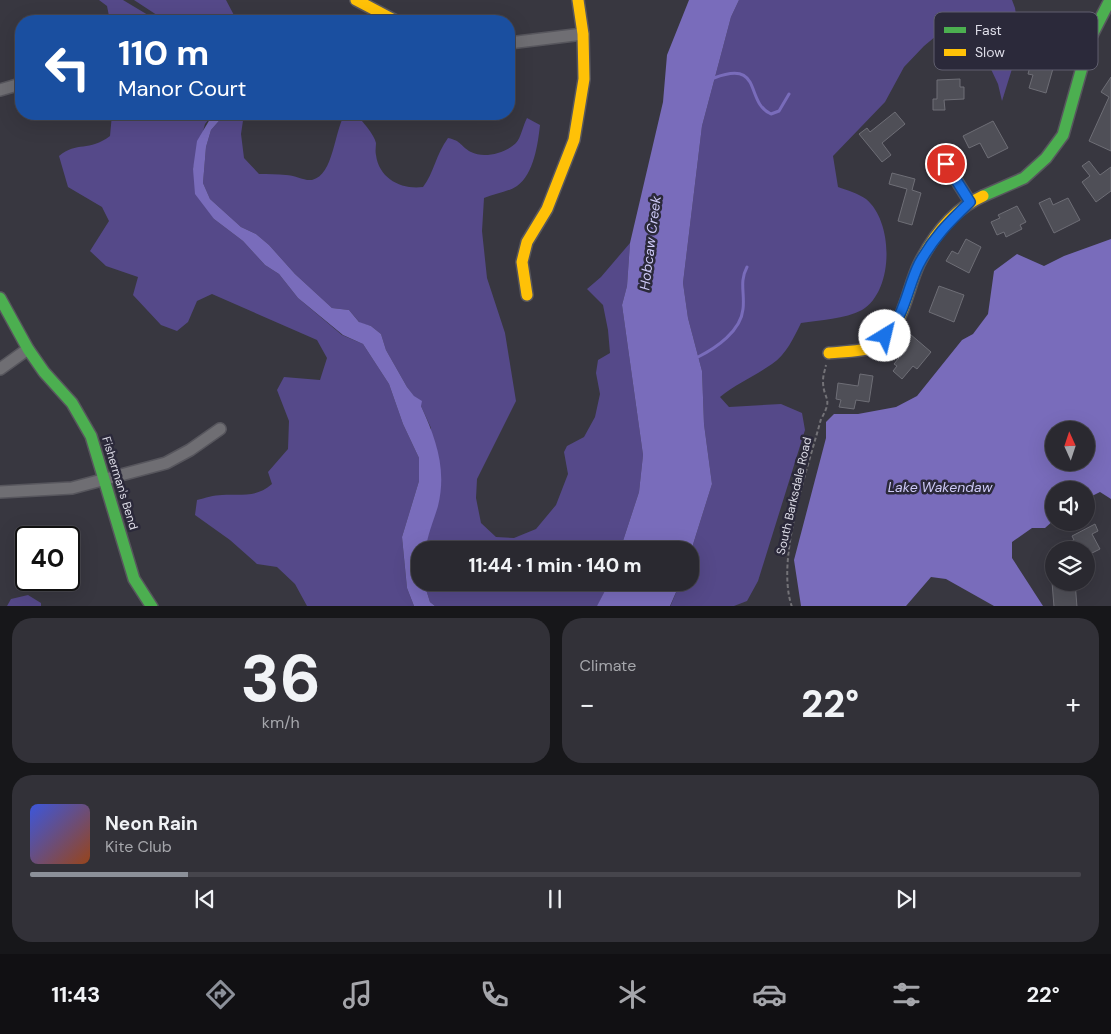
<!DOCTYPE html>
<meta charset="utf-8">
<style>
body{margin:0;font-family:"DM Sans",sans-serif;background:#323138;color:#f1f3f6;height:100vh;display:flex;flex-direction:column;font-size:19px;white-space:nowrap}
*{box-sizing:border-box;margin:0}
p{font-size:16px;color:#a5a6ab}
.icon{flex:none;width:28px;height:28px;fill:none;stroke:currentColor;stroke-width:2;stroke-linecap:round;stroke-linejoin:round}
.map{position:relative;height:606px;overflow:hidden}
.sheet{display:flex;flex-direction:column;gap:12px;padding:12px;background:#17171a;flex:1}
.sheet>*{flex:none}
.hud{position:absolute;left:15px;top:15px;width:500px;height:105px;border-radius:20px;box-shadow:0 5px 20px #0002,0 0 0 1px #46454c;background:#1a4fa0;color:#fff;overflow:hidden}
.needle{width:32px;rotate:357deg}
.buttons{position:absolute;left:1045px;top:421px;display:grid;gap:10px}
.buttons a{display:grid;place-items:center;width:50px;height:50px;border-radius:50%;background:#2a2930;box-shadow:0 5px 20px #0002,0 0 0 1px #46454c;font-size:25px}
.speed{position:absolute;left:15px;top:526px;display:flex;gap:10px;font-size:25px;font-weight:700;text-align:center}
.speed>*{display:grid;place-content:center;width:65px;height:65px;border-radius:50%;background:#2a2930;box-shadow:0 5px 20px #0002,0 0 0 1px #46454c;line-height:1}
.speed .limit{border:2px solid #111;border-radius:8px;background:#fff;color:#111}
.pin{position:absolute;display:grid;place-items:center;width:42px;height:42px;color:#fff;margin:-21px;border:2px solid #fff;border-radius:50%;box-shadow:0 1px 5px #0007}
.me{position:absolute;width:55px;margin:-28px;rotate:36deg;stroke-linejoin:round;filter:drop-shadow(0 0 4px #0008)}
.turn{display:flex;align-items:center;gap:18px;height:105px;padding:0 20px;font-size:22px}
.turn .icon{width:65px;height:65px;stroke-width:2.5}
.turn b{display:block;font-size:35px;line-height:42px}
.big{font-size:38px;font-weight:800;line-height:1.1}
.sheet .tile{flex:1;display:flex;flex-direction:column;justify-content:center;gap:8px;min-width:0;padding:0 18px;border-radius:20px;background:#323138}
.sheet .dial{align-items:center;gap:0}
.dial b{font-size:65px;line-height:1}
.song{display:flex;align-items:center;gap:15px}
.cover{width:60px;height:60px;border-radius:8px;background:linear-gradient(135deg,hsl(230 70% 55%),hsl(20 70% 35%))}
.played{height:5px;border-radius:2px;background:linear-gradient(90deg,#8c9099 15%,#46454c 15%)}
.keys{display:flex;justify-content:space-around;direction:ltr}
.heat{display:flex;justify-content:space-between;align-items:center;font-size:28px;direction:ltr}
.sheet .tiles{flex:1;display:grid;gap:12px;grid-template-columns:1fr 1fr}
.tile:last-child{grid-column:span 2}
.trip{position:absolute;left:411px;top:541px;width:288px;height:50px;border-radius:20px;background:#2a2930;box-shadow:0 5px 20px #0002,0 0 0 1px #46454c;font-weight:800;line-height:50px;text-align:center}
.tabs{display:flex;height:80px;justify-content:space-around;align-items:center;background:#111013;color:#a5a6ab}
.tabs .icon{width:35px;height:35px}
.tabs .active{color:#8c9099}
.tabs b{font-size:22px;color:#f1f3f6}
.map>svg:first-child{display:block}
</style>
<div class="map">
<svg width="1111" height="607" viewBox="0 0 1111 607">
<rect width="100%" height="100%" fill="#383740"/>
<path fill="#554989" d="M99,0h24l35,21h-48l-3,-15z
M134,0h92l10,19 3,2h-73z
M739,0h273l3,8 5,35 -18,58 -4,-17 -9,-19 2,-19 -7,-18 -42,3 -18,15 -20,21 -19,35 -52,54 5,31c9,3 21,7 28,12 28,23 28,92 -4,111 -17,9 -42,10 -61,13 -7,14 -15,32 -29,41 -17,12 -36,20 -52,33l9,10 52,-3 21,9 3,17 -47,151 -11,20 -13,5 -64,1 10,-24 10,-1v-28l22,-70 -8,-60 -2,-53 -14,-53 -5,-35 19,-157 29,-109z
M112,114h101l-8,10 -12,45 21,50 29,22 22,24 14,9 19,24 44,37 21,9 26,40 14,40 16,34v23l-17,56 5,51 7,18h-107l-12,-22 -18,-17 -20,-3 -27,-24 -35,-25 2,-15c8,-2 17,-5 25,-5 19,-1 34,3 50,-11l-4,-12 20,-23 1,-28 -12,-31 7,-13 36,3 7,-22 -10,-18 -105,-46 -15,7 -9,21 -11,9 -16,-6 -28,-30 5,-18 -32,-11 -16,-15 19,-30 -7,-14 -34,-20 -9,-31c18,-15 30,-4 51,-20z
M225,114h19l-3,20 3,24 15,16c9,0 18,0 27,1 8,0 18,6 26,5 22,-5 22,-49 33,-66h11c6,7 18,20 20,29 0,4 -1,8 0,12 3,24 26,35 47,32 11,-14 13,-33 25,-49 14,3 12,8 23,14 13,7 35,1 45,-9 5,-5 7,-18 11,-25l13,7c-2,18 -6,49 -23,61 -9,6 -23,8 -33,12l-2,33 5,47 18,55 11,68 -39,78 -1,19 5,25 15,14 18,1 22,-9 20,-24 12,-31 -4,-22 3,-6 17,-9 11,-20 5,-23 -4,-21 2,-13 12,-7 -2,-23 -5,-25 -16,-16 14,-12 29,-34 -3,43 -5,19 21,150 -4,37 -19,58h-194l5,-122 -10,-22 -14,-19 -21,-37 -5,-16 -10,-8 -11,-3 -11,-13 -17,-2 -37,-34 -26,-29 -13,-11 -15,-7 -31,-28 -7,-16 3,-36 5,-17z
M424,583h185l-12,24 -162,-1 -5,-4z
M28,595l13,8v3h-34l4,-7z"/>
<path fill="#796cbb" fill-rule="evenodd" d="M689,0h50l-8,17 -29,109 -19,157 5,35 14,53 2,53 8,60 -22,70v-4h-70l19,-58 4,-37 -21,-150 5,-19 3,-43 33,-141 4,-47z
M213,114h12l-14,16 -5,17 -3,36 7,16 31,28 15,7 13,11 26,29 37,34 17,2 10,12 12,4 10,8 5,16 21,37 7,9 8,5 -1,5c15,33 26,63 17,100 -4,14 -11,29 -12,44h-6v32l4,1 6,19 5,4h-21l-7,-18 -5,-51 17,-56v-23l-16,-34 -14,-40 -26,-40 -20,-9 -45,-37 -19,-24 -14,-9 -22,-24 -29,-22 -19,-25 -2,-25 4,-28z
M1111,239v260l-11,-7 -14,7v-9h-32v30l-9,8h-13l-20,14v16l31,48h-49l-48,-27 -15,-2 -25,29h-105l-7,-46 32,-122v-16l8,-8h24l38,-7 21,-11 45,-56 11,-6 15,-20 6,-43 23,-17 27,12 20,-10zM1054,430h32v32h-32z
M609,583v-1l71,1 -10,23h-73z"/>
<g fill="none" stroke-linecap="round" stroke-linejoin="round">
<path stroke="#796cbb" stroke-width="3" d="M714,78c50,-19 30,24 57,36l8,-3 10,-17
M698,357c18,-9 43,-26 45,-48 2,-16 -4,-27 4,-42"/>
</g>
<path fill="#4f4f57" stroke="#6e6e76" d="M1035,48l15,5 -3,10 7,2 -8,28 -17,-5 4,-13 -5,-1z
M1111,77v74l-22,-10 20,-44 -8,-5z
M960,79v8h4v12l-20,1 1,10h-12v-11h4v-19z
M895,112l10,12 -23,19 9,12 -9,7 -23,-28 8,-6 3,4z
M993,121l15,27 -20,10 -8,-15 -11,5 -6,-12z
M1089,161l11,14 11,-8v24l-15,11 -14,-20 8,-6 -8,-10z
M892,173l23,6 -3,11 9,3 -9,32 -14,-4 9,-32 -18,-5z
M1050,198l3,7 15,-7 12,22 -26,13 -15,-30z
M1017,206l9,16 -6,3 2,4 -16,8 -2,-5 -7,3 -6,-13 9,-4 -2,-3z
M966,239l15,8 -12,26 -23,-12 6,-10 6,3z
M939,286l25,9 -10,27 -25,-10z
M910,334l21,18 -14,17 -4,-3 -11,13 -9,-8 4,-5 -3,-2 13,-16 -5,-4z
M860,374l13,2 -4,26 -13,-2 -2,9 -15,-2 2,-7 -5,-1 2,-16 20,3z
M1095,524l3,7 -6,3 8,15 -14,7v-6h-18l-3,-6 9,-4 -2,-4z
M1052,582h23l2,25h-23z"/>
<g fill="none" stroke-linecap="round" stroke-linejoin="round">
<defs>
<path id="street" d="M509,43l74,-9
M0,90l17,-5
M946,164l24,38
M0,369l28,-20
M0,492l72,-4 94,-25 24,-13 30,-21"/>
<path id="fast" d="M983,196l41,-18 22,-20 17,-23 27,-96 20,-39
M0,298l28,51 16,23 28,31 19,33 43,143 18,28"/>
<path id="slow" d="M356,0l40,21
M527,295l-5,-33 5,-20 20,-33 27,-69 10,-61 -1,-45 -5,-34
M829,353c11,-1 37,-2 45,-6 30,-16 32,-56 45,-83 14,-28 35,-55 64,-68"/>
</defs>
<use href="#street" stroke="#57565d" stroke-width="14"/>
<use href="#fast" stroke="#57565d" stroke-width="14"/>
<use href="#slow" stroke="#57565d" stroke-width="14"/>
<path stroke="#737277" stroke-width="2" stroke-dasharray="4 2.5" stroke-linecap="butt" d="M792,607c-17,-48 16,-139 29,-188 13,-22 2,-19 2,-38 0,-6 2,-11 3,-16"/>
<use href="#street" stroke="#6f6e73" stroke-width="11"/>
<use href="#fast" stroke="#4caf50" stroke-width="11"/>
<use href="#slow" stroke="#ffc107" stroke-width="11"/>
</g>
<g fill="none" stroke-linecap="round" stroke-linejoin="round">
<defs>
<path id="route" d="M885,336c20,-19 22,-48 34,-72 14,-26 30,-42 51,-62l-24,-38"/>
</defs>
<use href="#route" stroke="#114b97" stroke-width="12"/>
<use href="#route" stroke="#1a73e8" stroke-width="9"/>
</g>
<g text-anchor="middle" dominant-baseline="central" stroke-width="5" stroke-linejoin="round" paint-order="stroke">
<g font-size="12" fill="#dddce7" stroke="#2b293a">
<text transform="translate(120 483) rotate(73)">Fisherman's Bend</text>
<text transform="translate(794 496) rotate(-77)">South Barksdale Road</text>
</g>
<g font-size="14" font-style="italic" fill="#cecaf7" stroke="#2b293a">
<text transform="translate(650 243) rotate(-83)">Hobcaw Creek</text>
<text x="940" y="487">Lake Wakendaw</text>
</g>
</g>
<rect x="934" y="12" width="164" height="58" rx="8" fill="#2b293a" stroke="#605f6e" stroke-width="1"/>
<rect x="944" y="27" width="22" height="6" fill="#4caf50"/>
<rect x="944" y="49" width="22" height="7" fill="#ffc107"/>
<g font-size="14" fill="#dddce7">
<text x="975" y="35">Fast</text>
<text x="975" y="57">Slow</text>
</g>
</svg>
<div class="buttons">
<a><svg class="needle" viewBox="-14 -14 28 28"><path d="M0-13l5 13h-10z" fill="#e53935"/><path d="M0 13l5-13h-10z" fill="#a5a6ab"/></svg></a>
<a><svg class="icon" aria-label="sound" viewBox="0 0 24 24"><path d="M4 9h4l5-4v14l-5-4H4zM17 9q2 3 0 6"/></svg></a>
<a><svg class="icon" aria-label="layers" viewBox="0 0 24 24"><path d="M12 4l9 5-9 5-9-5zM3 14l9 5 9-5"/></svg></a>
</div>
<div class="speed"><div class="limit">40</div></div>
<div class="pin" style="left:946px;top:164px;background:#d93025"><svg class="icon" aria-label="arrive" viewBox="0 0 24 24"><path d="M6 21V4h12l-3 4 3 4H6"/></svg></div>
<svg class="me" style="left:885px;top:336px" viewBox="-20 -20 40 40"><circle r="19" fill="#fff"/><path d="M0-13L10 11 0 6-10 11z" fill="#1a73e8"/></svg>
<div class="trip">11:44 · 1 min · 140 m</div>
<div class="hud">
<div class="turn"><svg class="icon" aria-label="left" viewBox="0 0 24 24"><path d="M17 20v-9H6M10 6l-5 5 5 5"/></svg><div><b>110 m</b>Manor Court</div></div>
</div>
</div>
<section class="sheet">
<div class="tiles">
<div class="tile dial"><b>36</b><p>km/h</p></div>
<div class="tile"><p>Climate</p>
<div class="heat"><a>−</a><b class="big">22°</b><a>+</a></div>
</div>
<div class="tile">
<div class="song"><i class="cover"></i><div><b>Neon Rain</b><p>Kite Club</p></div></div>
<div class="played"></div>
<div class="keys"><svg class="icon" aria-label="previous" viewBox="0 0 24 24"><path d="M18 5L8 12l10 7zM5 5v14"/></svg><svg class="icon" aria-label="pause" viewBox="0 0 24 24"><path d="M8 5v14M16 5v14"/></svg><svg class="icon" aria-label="next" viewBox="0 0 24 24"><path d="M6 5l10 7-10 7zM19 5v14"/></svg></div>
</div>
</div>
</section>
<nav class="tabs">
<b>11:43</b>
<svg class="icon active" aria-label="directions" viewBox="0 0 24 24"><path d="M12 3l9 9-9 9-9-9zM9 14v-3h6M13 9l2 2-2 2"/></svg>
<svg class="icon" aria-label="music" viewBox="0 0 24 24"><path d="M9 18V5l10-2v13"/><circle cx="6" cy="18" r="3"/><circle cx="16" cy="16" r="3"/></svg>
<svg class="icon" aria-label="phone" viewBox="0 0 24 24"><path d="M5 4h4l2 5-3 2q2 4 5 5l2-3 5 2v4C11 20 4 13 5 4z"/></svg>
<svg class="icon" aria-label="climate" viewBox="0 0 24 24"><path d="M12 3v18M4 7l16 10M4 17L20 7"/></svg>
<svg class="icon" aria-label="car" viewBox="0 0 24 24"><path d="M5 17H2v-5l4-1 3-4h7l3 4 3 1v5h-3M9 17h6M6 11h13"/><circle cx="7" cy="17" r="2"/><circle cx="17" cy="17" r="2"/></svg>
<svg class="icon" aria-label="filters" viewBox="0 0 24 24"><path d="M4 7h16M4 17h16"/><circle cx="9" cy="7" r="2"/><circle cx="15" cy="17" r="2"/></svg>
<b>22°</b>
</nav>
